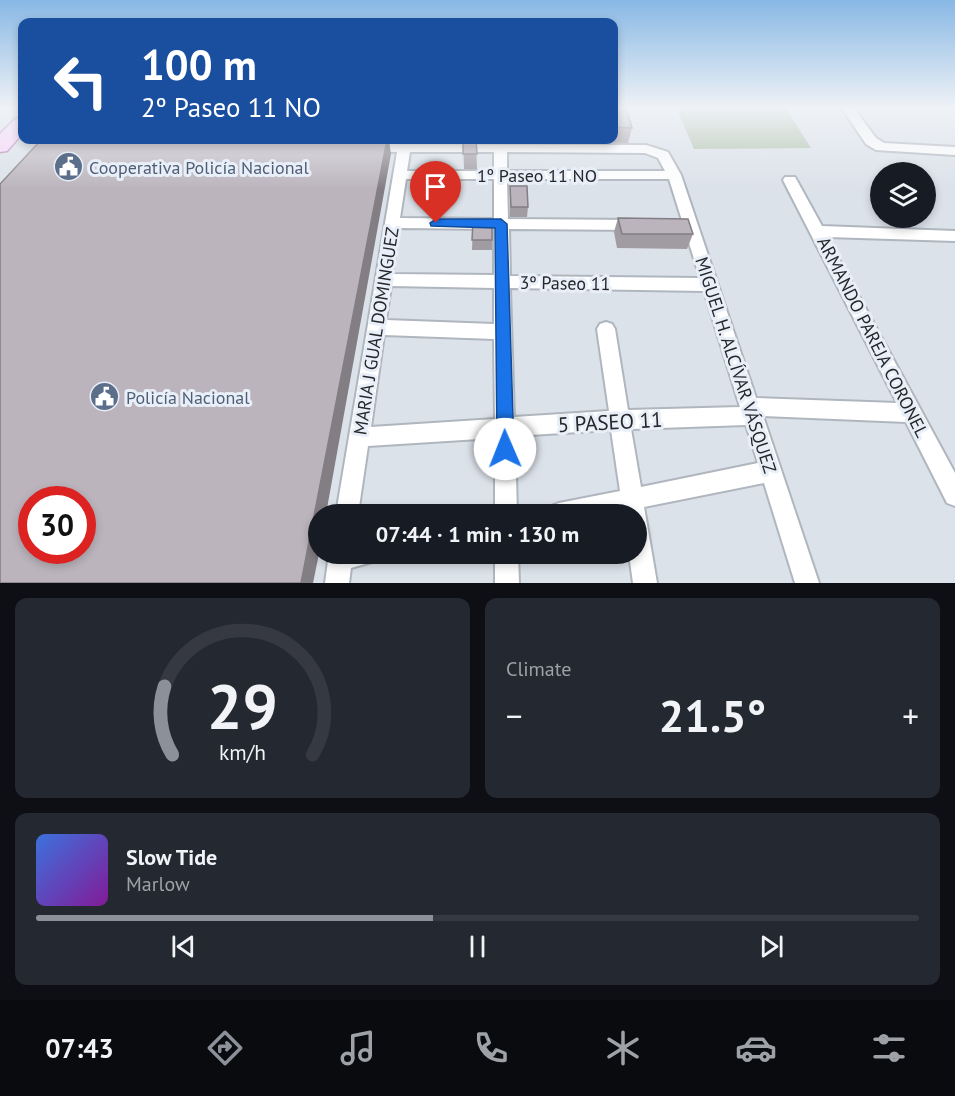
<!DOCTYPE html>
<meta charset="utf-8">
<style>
body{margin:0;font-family:"PT Sans",sans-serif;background:#242831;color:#f1f3f6;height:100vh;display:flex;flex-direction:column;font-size:22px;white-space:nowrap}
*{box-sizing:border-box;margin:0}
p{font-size:20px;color:#9ea1a6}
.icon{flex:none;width:33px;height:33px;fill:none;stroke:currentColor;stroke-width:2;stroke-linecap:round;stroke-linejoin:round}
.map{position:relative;height:583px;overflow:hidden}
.side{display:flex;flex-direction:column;gap:15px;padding:15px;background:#0d0f14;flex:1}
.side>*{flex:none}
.guide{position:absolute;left:18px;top:18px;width:600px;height:126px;border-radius:12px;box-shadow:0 3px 9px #0003;background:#1a4fa0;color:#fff;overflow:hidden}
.tools{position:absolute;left:870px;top:162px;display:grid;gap:12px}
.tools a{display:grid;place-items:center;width:66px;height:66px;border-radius:50%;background:#171b24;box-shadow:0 3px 9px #0003;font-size:30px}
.speed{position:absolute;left:18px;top:486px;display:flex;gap:12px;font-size:30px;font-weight:700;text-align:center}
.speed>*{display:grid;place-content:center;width:78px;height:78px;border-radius:50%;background:#171b24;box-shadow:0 3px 9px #0003;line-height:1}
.speed .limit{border:9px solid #d22;background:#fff;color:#111}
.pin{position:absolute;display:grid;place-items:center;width:51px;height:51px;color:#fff;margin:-62px -26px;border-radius:50% 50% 50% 0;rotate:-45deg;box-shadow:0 0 6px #0007}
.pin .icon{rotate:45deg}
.me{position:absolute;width:66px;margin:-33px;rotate:359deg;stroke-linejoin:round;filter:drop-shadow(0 0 4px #0008)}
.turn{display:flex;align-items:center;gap:21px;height:126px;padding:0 24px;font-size:27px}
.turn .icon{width:78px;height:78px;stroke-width:2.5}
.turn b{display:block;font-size:42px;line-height:51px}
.big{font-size:45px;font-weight:600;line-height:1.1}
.side .widget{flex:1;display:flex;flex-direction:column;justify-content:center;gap:9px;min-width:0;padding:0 21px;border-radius:12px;background:#242831}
.side .dial{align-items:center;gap:0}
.dial svg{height:156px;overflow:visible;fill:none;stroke:#363941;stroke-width:7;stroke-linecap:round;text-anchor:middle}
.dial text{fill:#f1f3f6;stroke:none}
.song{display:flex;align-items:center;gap:18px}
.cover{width:72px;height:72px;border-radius:9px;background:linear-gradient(135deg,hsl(220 70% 55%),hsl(290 70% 35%))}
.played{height:6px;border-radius:3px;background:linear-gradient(90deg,#8c9099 45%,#363941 45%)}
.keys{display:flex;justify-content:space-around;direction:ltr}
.heat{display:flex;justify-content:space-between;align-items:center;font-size:33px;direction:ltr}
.side .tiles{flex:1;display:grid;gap:15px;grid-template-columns:1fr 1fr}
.widget:last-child{grid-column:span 2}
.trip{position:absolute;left:308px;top:504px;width:339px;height:60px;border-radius:30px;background:#171b24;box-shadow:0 3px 9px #0003;font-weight:600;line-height:60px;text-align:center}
.dock{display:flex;height:96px;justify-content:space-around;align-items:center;background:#090b0e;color:#9ea1a6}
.dock .icon{width:42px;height:42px}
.dock .current{color:#8c9099}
.dock b{font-size:27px;color:#f1f3f6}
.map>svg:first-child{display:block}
</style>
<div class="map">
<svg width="955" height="583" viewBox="0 0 955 583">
<rect width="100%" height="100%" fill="#dce2ea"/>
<path fill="#adc0a8" d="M676,107h109l26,41 -117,1z"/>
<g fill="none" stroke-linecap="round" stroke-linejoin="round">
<defs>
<path id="street" d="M841,107h12l23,31 8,5 71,4v8l-79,-5 -10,-6z
M367,144l279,1 22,7 13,23 75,223 141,5 -114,-223 2,-3h10l27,49 133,5v10l-128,-4 128,236v33l-8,-3 -41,-81 -143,-6 56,167h-24l-31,-100 -120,24 13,76h-24l-4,-29h7v-40h-13v-2l-13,2h-62l3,-8 8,-3 61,-12 -9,-61 -96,6 2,78h-22v-76l-127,8 -10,68h-22l61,-362 -35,-1 -1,-3 1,-3zM410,152h84v19h-87zM507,152l138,1 13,5 7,13h-158zM406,179h88v40l-94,-1zM507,179h162l31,99 -190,-2 -1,-47 130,1 7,-5 -7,-5 -131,-1zM399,228l95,1v46l-102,-1zM391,286l103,2v36l-108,-4zM510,288l194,3 36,116 -112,3 -13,-81 -3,-5 -6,-2 -6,2 -3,5 12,82 -95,6zM384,335l110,4 1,80 -124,8zM746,425l12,38 -117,24 -10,-58z
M329,554h47l-4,8 -21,6 -2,15h-24z
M495,554h23l1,29h-24z"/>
<path id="primary" d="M22,117v17l-15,17 -7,1v-18l15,-15z"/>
</defs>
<use href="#street" stroke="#b0b6be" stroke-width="4"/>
<use href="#primary" stroke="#b083b4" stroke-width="3"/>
<use href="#street" fill="#fff" fill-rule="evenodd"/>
<use href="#primary" fill="#fdd2fe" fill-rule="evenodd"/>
</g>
<path fill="#a19ba2" d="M0,107h17l-2,2h-15z
M614,107l18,21 -4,15 -56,-1 -1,-2h43z
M463,140h13l1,29h-13z
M510,186l18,21 -1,10h-17z
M618,218l75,16 -6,15 -70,-1 -3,-16z
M473,221h19v29h-20z"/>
<path fill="#837e84" d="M387,140h2l2,14 -65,360h-8v40h1l-6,29h-12z"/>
<path fill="#bbb4bc" stroke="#837e84" stroke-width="1.5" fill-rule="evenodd" d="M614,107h12l6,21 -18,-1z
M41,140h346l-86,443h-301v-399zM32,500h50v50h-50z
M463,140h13l1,14h-14z
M510,186h17l1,21h-17z
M618,218l70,1 5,15h-71z
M473,221h19v19h-20z"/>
<linearGradient id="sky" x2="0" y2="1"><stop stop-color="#88b8e5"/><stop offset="0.57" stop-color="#eff2f6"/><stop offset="1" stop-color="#eff2f6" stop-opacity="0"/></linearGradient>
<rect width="955" height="189" fill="url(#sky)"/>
<path fill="#1a73e8" stroke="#114b97" stroke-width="1.5" d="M436,219h65l6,5 7,225 -3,6 -6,3 -6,-3 -2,-6 -2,-221 -64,-2 -1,-3z"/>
<defs>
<symbol id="civic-disc" viewBox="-11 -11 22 22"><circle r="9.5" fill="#5c6f8a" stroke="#e9eff8"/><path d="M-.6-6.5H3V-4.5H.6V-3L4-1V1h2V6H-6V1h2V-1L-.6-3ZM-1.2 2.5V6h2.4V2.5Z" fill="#fff"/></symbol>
</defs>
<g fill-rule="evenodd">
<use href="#civic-disc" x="52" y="150" width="33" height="33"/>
<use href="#civic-disc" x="88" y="380" width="33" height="33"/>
</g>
<g text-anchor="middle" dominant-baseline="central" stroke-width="6" stroke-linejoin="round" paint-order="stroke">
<g font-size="18" fill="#4e5e75" stroke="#e9eff8" text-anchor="start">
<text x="89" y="167">Cooperativa Policía Nacional</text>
<text x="126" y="397">Policía Nacional</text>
</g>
<g font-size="18" fill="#25272a" stroke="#e9eff8">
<text x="537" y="175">1º Paseo 11 NO</text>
<text transform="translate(565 283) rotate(1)">3º Paseo 11</text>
<text transform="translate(376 331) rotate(-81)">MARIA J GUAL DOMINGUEZ</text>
<text transform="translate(873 337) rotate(63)">ARMANDO PAREJA CORONEL</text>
<text transform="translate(736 365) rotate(72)">MIGUEL H. ALCÍVAR VÁSQUEZ</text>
</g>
<g font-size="21" fill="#25272a" stroke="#e9eff8">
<text transform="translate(610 422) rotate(-3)">5 PASEO 11</text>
</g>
</g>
</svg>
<div class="tools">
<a><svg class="icon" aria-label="layers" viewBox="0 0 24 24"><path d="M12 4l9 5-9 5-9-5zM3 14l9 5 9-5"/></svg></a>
</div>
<div class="speed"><div class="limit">30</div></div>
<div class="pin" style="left:436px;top:223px;background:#d93025"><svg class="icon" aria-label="arrive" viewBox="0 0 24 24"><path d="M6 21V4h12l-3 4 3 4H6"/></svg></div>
<svg class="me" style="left:505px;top:449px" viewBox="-20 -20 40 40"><circle r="19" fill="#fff"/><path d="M0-13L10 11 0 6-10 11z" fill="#1a73e8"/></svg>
<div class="trip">07:44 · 1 min · 130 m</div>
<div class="guide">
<div class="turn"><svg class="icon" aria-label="left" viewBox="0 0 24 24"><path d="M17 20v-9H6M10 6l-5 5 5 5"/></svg><div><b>100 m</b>2º Paseo 11 NO</div></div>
</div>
</div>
<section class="side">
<div class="tiles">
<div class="widget dial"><svg viewBox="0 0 100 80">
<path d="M14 69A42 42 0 1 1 86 69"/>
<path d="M14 69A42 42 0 0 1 10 34" stroke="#8c9099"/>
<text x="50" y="56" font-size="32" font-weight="700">29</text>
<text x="50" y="72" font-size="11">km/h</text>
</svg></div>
<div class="widget"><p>Climate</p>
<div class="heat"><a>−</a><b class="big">21.5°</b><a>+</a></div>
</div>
<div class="widget">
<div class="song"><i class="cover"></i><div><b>Slow Tide</b><p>Marlow</p></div></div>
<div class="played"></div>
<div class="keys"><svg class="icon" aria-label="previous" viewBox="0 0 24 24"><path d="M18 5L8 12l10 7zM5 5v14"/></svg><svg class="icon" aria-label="pause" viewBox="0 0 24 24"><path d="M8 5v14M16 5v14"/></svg><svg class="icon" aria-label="next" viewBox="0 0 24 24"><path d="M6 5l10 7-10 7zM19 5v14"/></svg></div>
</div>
</div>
</section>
<nav class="dock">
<b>07:43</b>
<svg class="icon current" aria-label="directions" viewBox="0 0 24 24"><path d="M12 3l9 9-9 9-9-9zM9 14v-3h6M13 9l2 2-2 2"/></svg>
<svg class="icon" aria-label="music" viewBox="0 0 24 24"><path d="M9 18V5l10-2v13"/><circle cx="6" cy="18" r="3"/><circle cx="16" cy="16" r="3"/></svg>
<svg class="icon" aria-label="phone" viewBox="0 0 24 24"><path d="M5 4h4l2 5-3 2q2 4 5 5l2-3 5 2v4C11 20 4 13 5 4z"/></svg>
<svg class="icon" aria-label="climate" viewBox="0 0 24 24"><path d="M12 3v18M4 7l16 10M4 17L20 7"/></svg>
<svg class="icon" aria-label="car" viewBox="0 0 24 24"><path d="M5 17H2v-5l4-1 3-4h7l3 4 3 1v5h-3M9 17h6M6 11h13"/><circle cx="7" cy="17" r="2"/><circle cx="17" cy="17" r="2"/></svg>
<svg class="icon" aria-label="filters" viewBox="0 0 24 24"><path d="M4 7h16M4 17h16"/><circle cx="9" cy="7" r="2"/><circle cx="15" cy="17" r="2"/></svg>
</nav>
